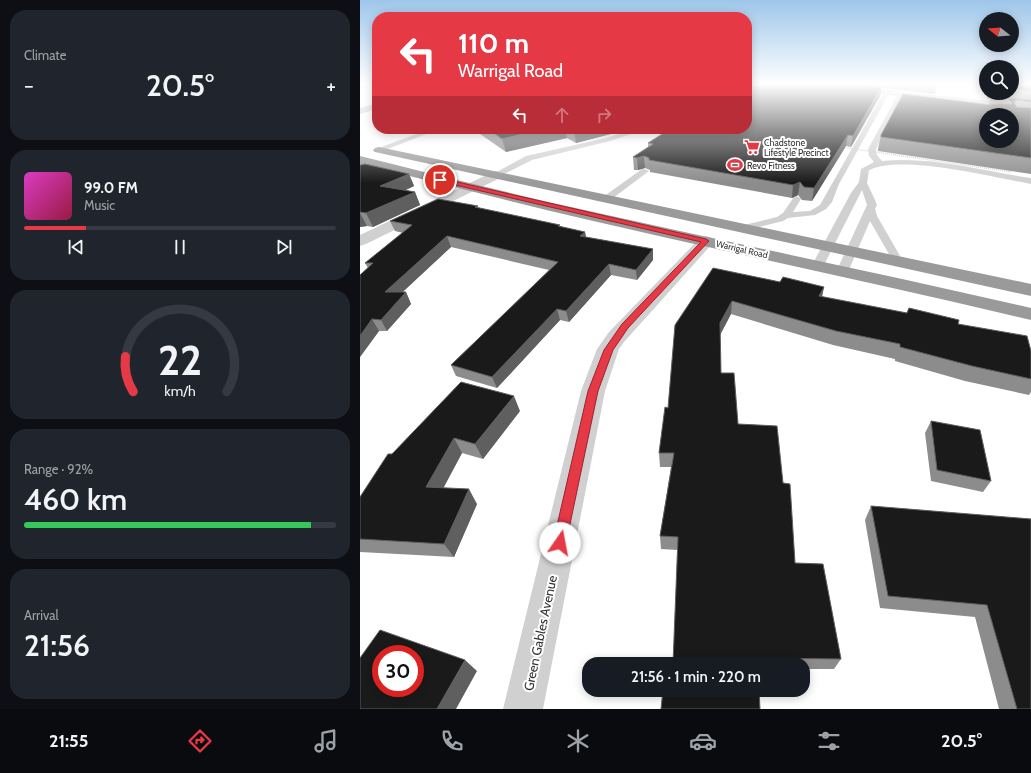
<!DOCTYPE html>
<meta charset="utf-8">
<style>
body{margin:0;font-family:Cabin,sans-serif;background:#20242c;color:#f1f3f6;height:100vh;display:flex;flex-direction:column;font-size:15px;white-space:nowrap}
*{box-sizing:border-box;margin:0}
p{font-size:13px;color:#9ea1a6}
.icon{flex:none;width:22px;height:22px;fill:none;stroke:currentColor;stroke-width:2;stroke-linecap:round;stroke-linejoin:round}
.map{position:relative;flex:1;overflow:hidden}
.side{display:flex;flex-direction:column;gap:10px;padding:10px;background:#0d0f14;width:360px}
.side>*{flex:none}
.guide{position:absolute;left:12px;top:12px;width:380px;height:122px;border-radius:16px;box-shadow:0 2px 10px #0003;background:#e63946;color:#fff;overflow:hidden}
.needle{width:26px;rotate:287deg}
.controls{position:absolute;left:619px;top:12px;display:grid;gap:8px}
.controls a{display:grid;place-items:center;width:40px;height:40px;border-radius:50%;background:#171b24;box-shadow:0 2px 10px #0003;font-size:20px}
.speed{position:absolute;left:12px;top:645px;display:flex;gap:8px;font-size:20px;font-weight:700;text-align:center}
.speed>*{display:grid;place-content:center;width:52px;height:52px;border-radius:50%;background:#171b24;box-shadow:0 2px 10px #0003;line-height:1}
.speed .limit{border:6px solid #d22;background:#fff;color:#111}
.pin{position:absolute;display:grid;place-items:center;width:34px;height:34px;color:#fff;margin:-17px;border:2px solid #fff;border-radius:50%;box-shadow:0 1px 4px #0007}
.me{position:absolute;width:44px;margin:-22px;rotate:12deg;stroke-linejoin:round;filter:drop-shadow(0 0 3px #0008)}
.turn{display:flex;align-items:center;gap:14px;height:84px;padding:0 20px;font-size:18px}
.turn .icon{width:52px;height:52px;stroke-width:2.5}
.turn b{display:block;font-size:28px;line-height:34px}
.lanes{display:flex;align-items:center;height:38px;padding:0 20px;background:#0003;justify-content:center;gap:20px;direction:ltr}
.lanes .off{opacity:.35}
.big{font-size:30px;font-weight:600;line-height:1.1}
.side .card{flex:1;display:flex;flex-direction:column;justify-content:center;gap:6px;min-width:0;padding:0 14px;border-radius:16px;background:#20242c}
.side .dial{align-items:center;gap:0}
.dial svg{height:104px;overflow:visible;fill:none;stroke:#363941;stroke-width:7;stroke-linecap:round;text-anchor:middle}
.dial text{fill:#f1f3f6;stroke:none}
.song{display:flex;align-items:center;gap:12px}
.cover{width:48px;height:48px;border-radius:6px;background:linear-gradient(135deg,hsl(310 70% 55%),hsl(340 70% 35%))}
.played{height:4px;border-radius:2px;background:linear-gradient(90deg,#e63946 20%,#363941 20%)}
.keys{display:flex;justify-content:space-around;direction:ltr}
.heat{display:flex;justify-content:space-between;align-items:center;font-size:22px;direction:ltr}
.charge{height:6px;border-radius:3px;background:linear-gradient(90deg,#34c759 92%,#363941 0)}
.trip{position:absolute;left:222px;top:657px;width:228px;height:40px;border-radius:16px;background:#171b24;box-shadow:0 2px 10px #0003;font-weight:600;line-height:40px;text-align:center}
.menu{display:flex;height:64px;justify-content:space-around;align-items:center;background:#090b0e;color:#9ea1a6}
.menu .icon{width:28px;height:28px}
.menu .current{color:#e63946}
.menu b{font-size:18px;color:#f1f3f6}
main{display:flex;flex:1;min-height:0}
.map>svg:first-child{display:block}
</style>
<main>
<section class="side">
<div class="card"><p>Climate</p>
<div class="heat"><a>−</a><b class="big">20.5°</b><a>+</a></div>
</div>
<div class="card">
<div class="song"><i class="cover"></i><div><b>99.0 FM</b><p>Music</p></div></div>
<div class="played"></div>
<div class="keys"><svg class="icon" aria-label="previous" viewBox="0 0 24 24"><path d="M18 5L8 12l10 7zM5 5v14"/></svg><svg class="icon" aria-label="pause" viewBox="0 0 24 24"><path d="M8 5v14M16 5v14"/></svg><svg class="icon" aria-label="next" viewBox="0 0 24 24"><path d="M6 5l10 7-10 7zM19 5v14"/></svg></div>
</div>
<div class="card dial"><svg viewBox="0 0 100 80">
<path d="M14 69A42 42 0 1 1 86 69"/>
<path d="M14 69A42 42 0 0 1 8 42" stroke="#e63946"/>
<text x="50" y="56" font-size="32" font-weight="700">22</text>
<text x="50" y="72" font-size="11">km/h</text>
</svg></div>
<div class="card"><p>Range · 92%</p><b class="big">460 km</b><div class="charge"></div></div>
<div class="card"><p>Arrival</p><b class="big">21:56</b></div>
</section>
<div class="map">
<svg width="671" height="709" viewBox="0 0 671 709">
<rect width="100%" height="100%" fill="#fff"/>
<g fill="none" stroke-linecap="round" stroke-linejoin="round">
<path fill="#d0d0d0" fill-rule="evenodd" d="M527,90l3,2 -51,92 -7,18 -6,7 -11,6 -27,3 -5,3 -40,10 -3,-1 -2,-2 2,-2 37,-9 6,-4 11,-16 3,-1 4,3 -8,13 17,-1 10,-6 64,-113z
M541,92l3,2 -4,7 20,4 -3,2 -18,-3 -23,45 1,6 5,6c50,-5 100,10 149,17v6c-39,-7 -128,-30 -162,-14l-2,13 8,17 2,5 -2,4 2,7 26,45 -1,2h-8l-24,-42 -22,51 -2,2h-8l-2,-2 31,-67 -5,-15 -39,77 -6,3 -4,-1 -2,-2 40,-74 8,-11 2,-13 13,-7 -5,-6 -1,-7 30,-55z
M70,129h9l-59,23h-6l-1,-2z
M276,129h10l-36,12 -78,19 -34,17h-3l-4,-2 35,-19 80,-18z
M282,169h3l4,2 -40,30h-6l-1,-2 1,-2z"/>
<path fill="#d0d0d0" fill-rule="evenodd" d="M444,84h24l203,21v6l-223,-25z
M135,171l5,1 1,3 -1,3 -134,66 -6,2v-11z
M346,236l6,2 2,3 -2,3 -88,98 -5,7 -14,42 -62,318h-40l78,-318 16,-42 12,-17 91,-94z"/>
<path fill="#bdbdbd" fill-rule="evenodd" d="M17,103v6l-17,5v-6z"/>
<path fill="#9a9a9a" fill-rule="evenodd" d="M19,147l652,137v12l-656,-144 -2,-2 2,-2z
M0,156c76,19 152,38 229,55 147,33 295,63 442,97v12c-147,-35 -295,-66 -442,-100 -77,-18 -153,-38 -229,-56z"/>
<path stroke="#cdcdcd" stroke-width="1.5" stroke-dasharray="1 1" stroke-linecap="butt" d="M490,144l-2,4 164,24"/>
</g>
<path fill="#8c8c8c" d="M387,84h190l-2,10 -53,-6 -2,8 -29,51 -5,-1 -34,55 -10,-1 -4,-5 -6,3 -142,-26v-2l-5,-2 -7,2h-4l-1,-13 15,-10v-4z
M652,84h19v90l-153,-23v-2l3,-14 107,-30 2,-6h-3v-6h25z
M113,129h157l-54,14 -9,-5 -61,14z
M0,165l49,9 5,12 -8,4 9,2 5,13 -47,22 -6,-1 -7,1z
M118,208l107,24 1,5 67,12v11l-16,20 -26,-5 -42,47 -9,-2 -63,68 -41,-12 -5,-11 98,-95 -98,-23 -49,45h4l5,12 -24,27h-8l-19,26 8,-89 -3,-5 38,-30 -8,-2 -5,-10z
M353,268l67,14 44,5 -2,10 85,16 2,-5 49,16 73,27v41l-2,3 -64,-14 -70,-20v-2l-62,-14 -102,-31 -11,21 1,38 17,51 45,59 12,80 46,96 -7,10h-31v-5h-130l5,-114 -17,-1 -1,-13 11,-69h-11l-1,-14 9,-45z
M160,411l-37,48 -21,-6 -19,35 34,16 -23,53 -94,-5v-55l32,-43z
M571,421l60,60 -8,11 -52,-11 -6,-48z
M511,506l160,13v190h-32l-24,-92 -95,-9 -15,-88z"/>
<path fill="#5f5f5f" d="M387,84h9l-9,6z
M522,86l-2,10 -29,51 2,-11z
M184,129h21l2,9 -61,14 -4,-13z
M217,129h53l-54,14 -2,-13z
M488,135l-2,11 -34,55 2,-13z
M284,156l1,12 -7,2 -1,-12z
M49,174l5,12 -28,13 -6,-13z
M440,182l-2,13 -6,3 1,-13z
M55,192l5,13 -47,22 -7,-14z
M0,213l7,13 -7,1z
M225,232l2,11 -7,-7z
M87,236l4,11 -60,56 -6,-11z
M293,249v11l-16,20 -1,-10z
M249,264l2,11 -42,47 -3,-11z
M464,287l-3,14 -2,-5z
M46,292l5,12 -24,27 -6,-11z
M372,301l-1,13 -12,23 1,-14z
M197,309l3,11 -63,68 -5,-11z
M12,319l7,12 -19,26v-21z
M154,396l6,15 -37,48 -8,-15z
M94,438l8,15 -26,49 -10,-15z
M109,489l8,15 -23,53 -10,-13z
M105,660l12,11 -21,38h-19z"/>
<path fill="#1a1a1a" stroke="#5f5f5f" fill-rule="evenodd" d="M396,84h101l25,2 -29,50 -5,-1 -34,53 -10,-1 -4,-5 -7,3 -144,-25v-2l-5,-2 -7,2 -4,-1 20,-13 -5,-1 22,-14h77v-40h1z
M652,84h19v7l-19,-2z
M543,94l88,11v-1h20l1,-1 -4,-4 -17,-1v-2l40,4v2l-14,-2 -3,2 3,5 14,1v50l-150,-21v-2zM626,115h26v26h-26z
M128,129h56l-42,10z
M5,164l44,10 -29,12 35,6 -49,21 -6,-1v-47z
M78,199l40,7 -3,1 85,18 -2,1 27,6 -5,4 73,13 -17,21 -27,-6 -43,47 -9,-2 -65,68 -41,-12 107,-103 -111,-26 -62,56h21l-25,28 -9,-1 -12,17v-61l13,-12h-8l47,-38 -22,-4z
M353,268l67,14 3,-5 41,10 -5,9 88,17 2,-5 50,12 -1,4 69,12 4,15v28l-59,-13 -72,-19v-3l-64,-13 -104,-30 -12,22 1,50h13l4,51 39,2 6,57 7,1 5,79 28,1 18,95 -83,-1v6h-85l5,-127 -18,-1 14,-83h-15l6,-46 3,1 7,-83z
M101,382l53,14 -39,48 -21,-6 -28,49 43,2 -25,55 -84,-5v-42l28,-43h4z
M571,421l49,9 11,51 -54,-11z
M511,506l160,13v190h-14l-30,-104 -99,-9z
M20,630l85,30 -28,49h-77v-51zM21,654h34v34h-34z
M303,690h96l1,19h-99z"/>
<linearGradient id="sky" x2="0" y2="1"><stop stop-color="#9ec6ea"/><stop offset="0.46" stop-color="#fff"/><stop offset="1" stop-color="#fff" stop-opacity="0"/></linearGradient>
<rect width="671" height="183" fill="url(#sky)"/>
<path fill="#e63946" stroke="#96252e" d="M80,178l266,61 3,2 -81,87 -15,22 -15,41 -32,152 -2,4 -4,2 -5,-2 -2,-4 35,-152 16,-41 18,-26 79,-82 -263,-61v-2z"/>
<defs>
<symbol id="supermarket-bare" viewBox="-9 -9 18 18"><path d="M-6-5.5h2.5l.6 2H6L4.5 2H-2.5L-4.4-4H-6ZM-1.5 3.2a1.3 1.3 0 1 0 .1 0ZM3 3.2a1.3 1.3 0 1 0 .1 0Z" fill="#e63946" stroke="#fff" stroke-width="2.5" paint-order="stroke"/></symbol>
<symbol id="stadium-bare" viewBox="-9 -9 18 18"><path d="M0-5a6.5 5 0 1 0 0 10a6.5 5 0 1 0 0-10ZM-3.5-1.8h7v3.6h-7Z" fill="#e63946" stroke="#fff" stroke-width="2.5" paint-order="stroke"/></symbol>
</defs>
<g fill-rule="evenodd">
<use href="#supermarket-bare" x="381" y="136" width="22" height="22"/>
<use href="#stadium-bare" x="364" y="154" width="22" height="22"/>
</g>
<g text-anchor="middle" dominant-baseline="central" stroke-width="4" stroke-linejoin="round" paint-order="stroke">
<g font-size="9" fill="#333" stroke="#fff" text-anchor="start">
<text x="404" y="142">Chadstone<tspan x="404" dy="10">Lifestyle Precinct</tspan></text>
<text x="387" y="165">Revo Fitness</text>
</g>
<g font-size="9" fill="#333" stroke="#fff">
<text transform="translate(382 249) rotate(13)">Warrigal Road</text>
</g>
<g font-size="13" fill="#333" stroke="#fff">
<text transform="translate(180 633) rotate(-78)">Green Gables Avenue</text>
</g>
</g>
</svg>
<div class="controls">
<a><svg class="needle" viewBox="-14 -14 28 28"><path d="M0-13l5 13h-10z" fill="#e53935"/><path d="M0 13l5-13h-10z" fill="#9ea1a6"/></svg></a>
<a><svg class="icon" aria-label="search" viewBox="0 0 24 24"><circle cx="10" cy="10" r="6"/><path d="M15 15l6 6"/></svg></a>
<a><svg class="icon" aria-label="layers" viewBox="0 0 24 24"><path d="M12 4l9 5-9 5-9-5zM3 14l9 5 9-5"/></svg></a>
</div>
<div class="speed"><div class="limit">30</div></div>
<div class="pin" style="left:80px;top:180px;background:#d93025"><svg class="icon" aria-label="arrive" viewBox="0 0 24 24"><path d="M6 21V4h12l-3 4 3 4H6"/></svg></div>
<svg class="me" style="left:200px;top:543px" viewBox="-20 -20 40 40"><circle r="19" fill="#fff"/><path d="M0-13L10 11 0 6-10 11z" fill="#e63946"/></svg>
<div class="trip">21:56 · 1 min · 220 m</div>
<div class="guide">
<div class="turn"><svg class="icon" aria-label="left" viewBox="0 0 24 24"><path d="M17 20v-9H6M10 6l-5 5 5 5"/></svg><div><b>110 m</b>Warrigal Road</div></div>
<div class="lanes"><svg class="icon" aria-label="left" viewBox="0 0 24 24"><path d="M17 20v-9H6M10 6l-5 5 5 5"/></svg><svg class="icon off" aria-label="ahead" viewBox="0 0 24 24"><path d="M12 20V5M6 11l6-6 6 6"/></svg><svg class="icon off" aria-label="right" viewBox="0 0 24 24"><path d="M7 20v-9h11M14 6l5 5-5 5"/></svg></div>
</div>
</div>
</main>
<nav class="menu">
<b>21:55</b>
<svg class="icon current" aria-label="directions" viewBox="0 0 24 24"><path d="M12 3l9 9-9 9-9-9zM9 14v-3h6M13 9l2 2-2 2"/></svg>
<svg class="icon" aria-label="music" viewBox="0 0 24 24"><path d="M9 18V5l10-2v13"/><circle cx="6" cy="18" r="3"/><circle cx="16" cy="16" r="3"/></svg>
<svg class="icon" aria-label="phone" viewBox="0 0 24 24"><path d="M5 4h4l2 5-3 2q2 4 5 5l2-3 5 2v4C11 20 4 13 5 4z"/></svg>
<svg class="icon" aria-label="climate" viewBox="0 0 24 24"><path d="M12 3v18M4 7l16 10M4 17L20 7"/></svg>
<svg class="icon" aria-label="car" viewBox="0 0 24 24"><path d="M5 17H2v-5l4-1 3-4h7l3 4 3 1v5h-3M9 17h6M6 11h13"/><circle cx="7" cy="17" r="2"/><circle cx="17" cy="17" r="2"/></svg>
<svg class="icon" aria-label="filters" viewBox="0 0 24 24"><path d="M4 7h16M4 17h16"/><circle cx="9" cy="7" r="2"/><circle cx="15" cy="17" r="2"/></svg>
<b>20.5°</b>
</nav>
